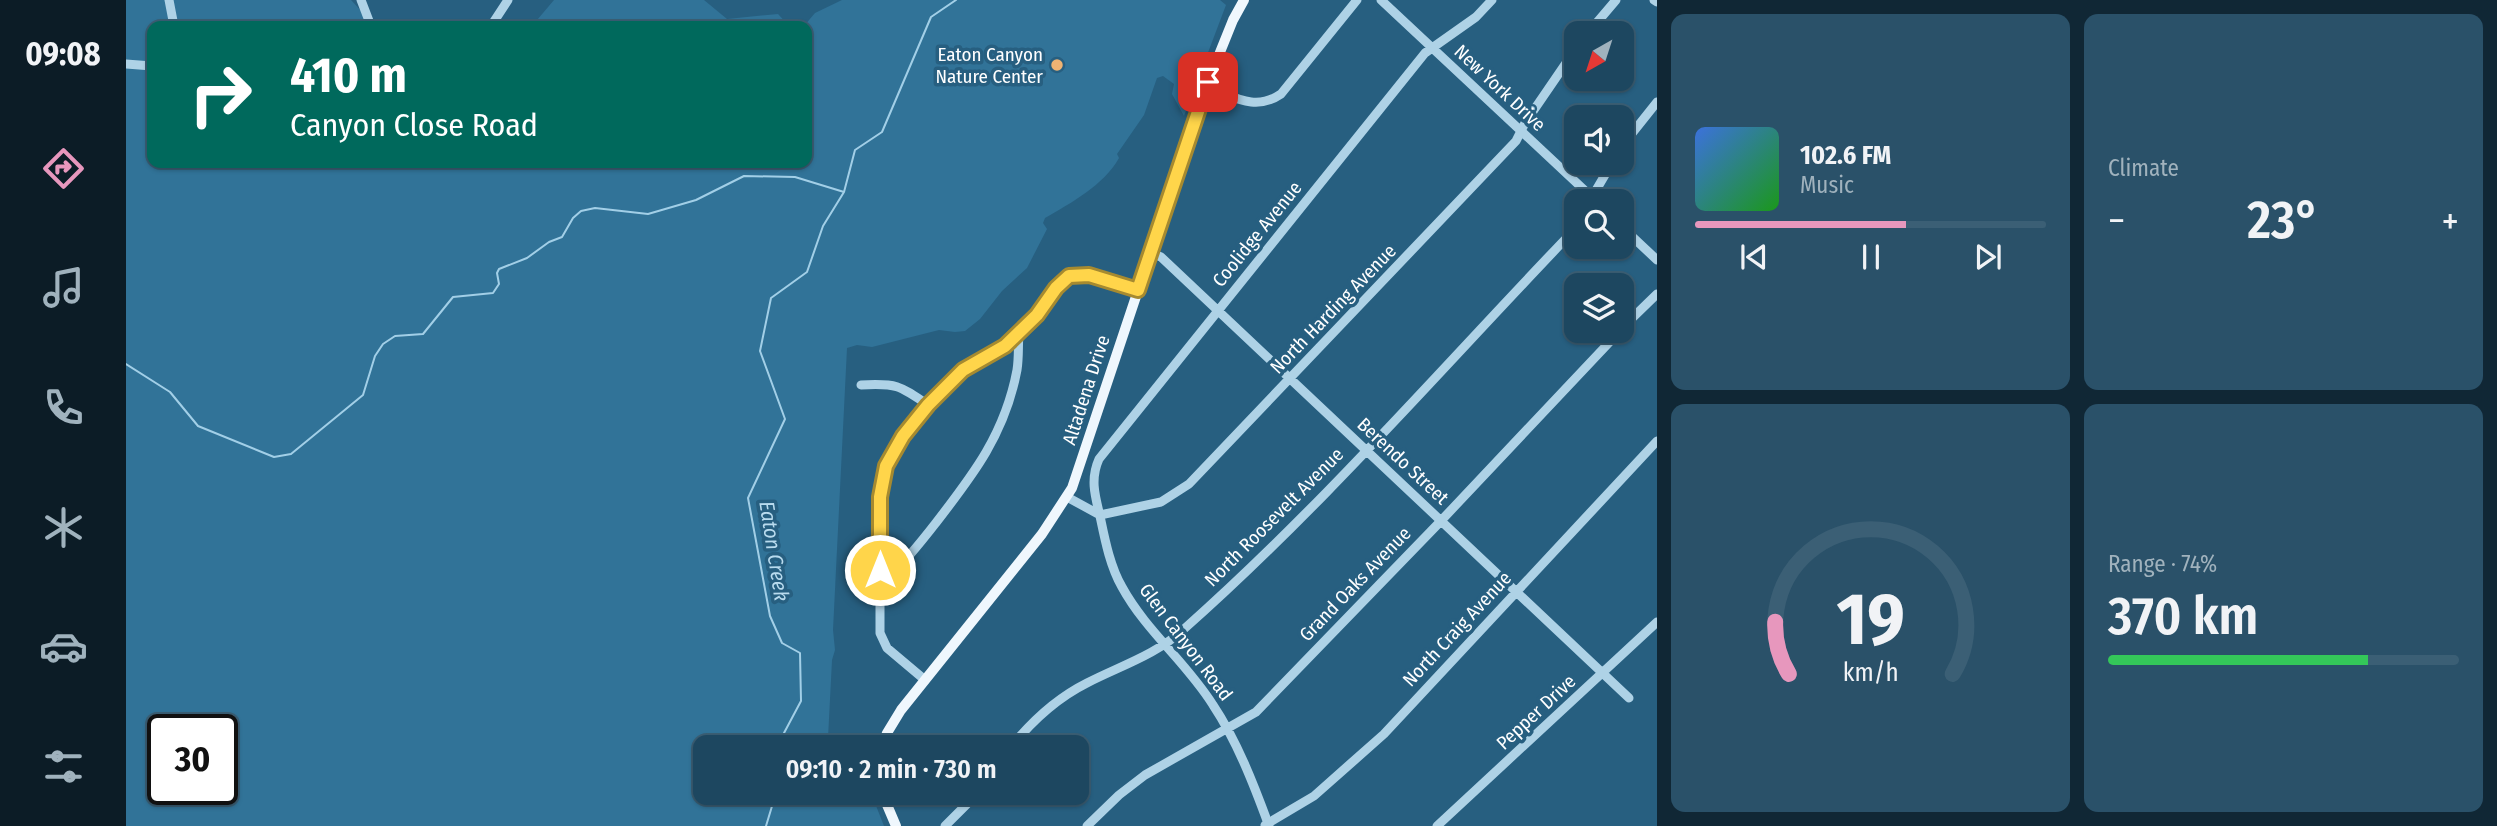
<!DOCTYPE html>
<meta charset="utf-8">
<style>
body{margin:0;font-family:"Fira Sans Condensed",sans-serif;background:#2a5169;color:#f1f3f6;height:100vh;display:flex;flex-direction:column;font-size:26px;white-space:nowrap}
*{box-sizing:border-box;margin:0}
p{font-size:23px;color:#a0b2bd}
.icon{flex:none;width:38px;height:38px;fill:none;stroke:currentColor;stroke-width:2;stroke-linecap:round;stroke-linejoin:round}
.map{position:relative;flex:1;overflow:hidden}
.sheet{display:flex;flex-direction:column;gap:14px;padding:14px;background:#102735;width:840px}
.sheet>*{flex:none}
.banner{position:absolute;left:21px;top:21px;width:665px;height:147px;border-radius:14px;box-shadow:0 2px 5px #0004,0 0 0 2px #3b5f75;background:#00695c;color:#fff;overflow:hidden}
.needle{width:46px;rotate:219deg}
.buttons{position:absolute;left:1438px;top:21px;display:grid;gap:14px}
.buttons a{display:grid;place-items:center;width:70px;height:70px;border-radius:14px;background:#1d4760;box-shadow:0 2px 5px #0004,0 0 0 2px #3b5f75;font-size:35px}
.speed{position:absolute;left:21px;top:714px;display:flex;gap:14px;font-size:35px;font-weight:700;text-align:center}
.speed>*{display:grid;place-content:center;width:91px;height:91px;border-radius:50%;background:#1d4760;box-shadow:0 2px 5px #0004,0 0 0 2px #3b5f75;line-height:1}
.speed .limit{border:4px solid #111;border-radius:10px;background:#fff;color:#111}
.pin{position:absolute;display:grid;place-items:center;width:60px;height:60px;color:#fff;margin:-30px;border-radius:14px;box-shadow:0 4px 10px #0006}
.me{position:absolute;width:77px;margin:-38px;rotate:0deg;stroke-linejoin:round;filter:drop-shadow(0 0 5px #0008)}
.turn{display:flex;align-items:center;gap:24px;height:147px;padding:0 28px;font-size:32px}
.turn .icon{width:91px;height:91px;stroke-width:2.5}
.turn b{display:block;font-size:49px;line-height:60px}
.big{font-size:52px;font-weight:600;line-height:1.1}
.sheet .widget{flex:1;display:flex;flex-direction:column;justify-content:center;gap:10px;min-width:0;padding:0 24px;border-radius:14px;background:#2a5169}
.sheet .dial{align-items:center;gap:0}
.dial svg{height:182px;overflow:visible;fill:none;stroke:#3b5f75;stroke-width:7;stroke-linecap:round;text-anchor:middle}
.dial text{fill:#f1f3f6;stroke:none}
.song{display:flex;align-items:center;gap:21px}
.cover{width:84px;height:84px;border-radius:10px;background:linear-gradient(135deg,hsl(220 70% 55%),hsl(120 70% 35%))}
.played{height:7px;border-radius:4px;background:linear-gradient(90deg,#e797bd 60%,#3b5f75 60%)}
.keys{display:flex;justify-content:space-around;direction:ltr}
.heat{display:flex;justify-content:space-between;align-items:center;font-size:38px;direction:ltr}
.charge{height:10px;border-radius:5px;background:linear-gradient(90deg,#34c759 74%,#3b5f75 0)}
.sheet .tiles{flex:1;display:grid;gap:14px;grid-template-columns:repeat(2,1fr)}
.trip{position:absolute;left:567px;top:735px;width:396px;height:70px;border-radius:14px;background:#1d4760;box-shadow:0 2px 5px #0004,0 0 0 2px #3b5f75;font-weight:600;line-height:70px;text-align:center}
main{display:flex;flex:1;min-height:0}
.dock{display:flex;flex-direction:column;width:126px;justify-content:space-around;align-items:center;background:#0c1c26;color:#a0b2bd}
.dock .icon{width:49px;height:49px}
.dock .on{color:#e797bd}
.dock b{font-size:32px;color:#f1f3f6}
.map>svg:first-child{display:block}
</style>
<main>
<nav class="dock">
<b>09:08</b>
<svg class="icon on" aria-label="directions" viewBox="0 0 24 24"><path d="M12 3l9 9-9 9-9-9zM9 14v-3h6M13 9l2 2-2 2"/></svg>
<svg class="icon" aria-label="music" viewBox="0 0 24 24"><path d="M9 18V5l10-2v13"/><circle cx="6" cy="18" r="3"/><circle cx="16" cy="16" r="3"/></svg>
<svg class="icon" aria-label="phone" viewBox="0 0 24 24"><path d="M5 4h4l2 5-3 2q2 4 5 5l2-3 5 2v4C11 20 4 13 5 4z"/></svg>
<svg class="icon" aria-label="climate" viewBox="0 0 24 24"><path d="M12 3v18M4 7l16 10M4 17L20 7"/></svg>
<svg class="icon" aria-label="car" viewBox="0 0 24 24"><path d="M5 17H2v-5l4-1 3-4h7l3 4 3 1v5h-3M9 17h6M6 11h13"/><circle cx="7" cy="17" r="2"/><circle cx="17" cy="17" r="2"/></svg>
<svg class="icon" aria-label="filters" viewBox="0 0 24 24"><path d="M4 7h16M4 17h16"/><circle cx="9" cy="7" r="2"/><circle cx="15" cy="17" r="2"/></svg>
</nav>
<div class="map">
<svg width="1531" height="826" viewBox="0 0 1531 826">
<rect width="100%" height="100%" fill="#275f80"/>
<path fill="#317398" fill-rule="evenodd" d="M0,0h225l24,26h-223v137h655v-137h-3l11,-13 27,-13h378l6,5 -42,111 -12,-22 2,-10 -11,-8 -6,2 -13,37 -27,39 2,4c-15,27 -48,45 -74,60l-2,5 4,6 -20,39 -25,23 -22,28 -15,12 -10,1 -16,-2 -67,17 -15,-2 -10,3 -14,282 2,20 -3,10 -4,78 7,9h-130v46h166l13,33h-758zM37,730h59v59h-59z
M428,0h150l23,19 51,-5 11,12h-257z"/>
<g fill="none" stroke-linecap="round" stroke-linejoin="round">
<path stroke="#a2cfe7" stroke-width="2" d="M0,364l44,28 28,34 76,31 17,-3 72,-59 12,-39 8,-12 12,-8 28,-2 30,-37 40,-4 6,-9 -2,-11 2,-4 28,-11 22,-16 13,-5 11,-19 8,-7 14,-3 53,6 48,-14 48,-24 51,1 49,15
M654,747l4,-14 17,-32 -1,-48 -18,-10 -12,-27 -22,-118 37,-79 -25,-68 11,-53 36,-26 16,-46 21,-34 11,-42 27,-18 49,-115 25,-17
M640,826l10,-33"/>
<path stroke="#aed2e6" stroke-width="9" d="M43,0l5,26
M235,0l10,26
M1255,0l215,201
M1528,0l3,2
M365,26l17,-26
M1462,33l28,-33
M0,64l26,2
M1080,87c27,9 49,25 75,7l76,-94
M1496,146l35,-44
M1466,197l20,-34
M1496,227l35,33
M1025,253l10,4 468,441
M1496,328l35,-34
M735,385c35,-2 38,0 67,20
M941,497l33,18 61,-13 28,-18 327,-343 9,-18 52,-76
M754,582c21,-14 39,-38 55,-58 38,-49 70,-90 82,-154 2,-12 1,-25 2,-37
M799,680l-38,-32 -7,-15v-136l6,-31 17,-30 25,-31 35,-35 42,-24 32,-31 19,-27 13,-12 20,-1 49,15
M885,747c21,-26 46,-49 76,-64 33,-17 69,-28 97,-54 140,-124 263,-267 393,-402
M1139,825l49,-29 70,-62 273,-293
M819,826l33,-33
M961,826l32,-31 26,-20 111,-63 181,-187 183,-194
M1143,826c-15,-41 -32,-85 -56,-121 -26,-42 -67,-74 -91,-118 -12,-21 -17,-47 -22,-71 -5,-20 -10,-37 -1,-57l326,-406 51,-36 16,-17
M1311,826l220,-204"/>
<path stroke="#eff7fd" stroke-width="10" d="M756,747l5,-14 14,-23 141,-176 30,-46 134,-401 27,-67 11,-20
M756,793l14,33"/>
</g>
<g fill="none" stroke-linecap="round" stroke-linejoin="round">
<defs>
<path id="route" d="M754,570v-73l6,-31 17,-30 25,-31 35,-35 42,-24 32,-31 19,-27 13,-12 20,-1 49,15 70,-208"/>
</defs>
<use href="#route" stroke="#a68a30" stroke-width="18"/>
<use href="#route" stroke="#ffd54a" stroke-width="12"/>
</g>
<circle fill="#efb373" stroke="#275f80" stroke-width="2.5" cx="931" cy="65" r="7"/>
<g text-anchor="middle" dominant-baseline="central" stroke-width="7" stroke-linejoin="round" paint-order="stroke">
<g font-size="19" fill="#fff" stroke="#275f80" text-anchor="end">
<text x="917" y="54">Eaton Canyon<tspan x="917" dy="22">Nature Center</tspan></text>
</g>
<g font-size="19" fill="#fff" stroke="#275f80">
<text transform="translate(1374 88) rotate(43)">New York Drive</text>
<text transform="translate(1131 234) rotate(-51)">Coolidge Avenue</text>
<text transform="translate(1207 309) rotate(-46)">North Harding Avenue</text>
<text transform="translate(960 390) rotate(-72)">Altadena Drive</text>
<text transform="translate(1277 461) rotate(43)">Berendo Street</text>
<text transform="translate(1148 517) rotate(-45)">North Roosevelt Avenue</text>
<text transform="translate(1229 584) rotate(-46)">Grand Oaks Avenue</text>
<text transform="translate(1331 629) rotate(-47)">North Craig Avenue</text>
<text transform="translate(1060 642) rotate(53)">Glen Canyon Road</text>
<text transform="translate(1410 712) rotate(-43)">Pepper Drive</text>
</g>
<g font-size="21" font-style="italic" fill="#b9dbee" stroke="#275f80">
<text transform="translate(648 551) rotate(81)">Eaton Creek</text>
</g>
</g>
</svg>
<div class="buttons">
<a><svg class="needle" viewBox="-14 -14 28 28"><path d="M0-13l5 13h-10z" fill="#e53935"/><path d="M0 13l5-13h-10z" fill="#a0b2bd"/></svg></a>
<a><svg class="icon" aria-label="sound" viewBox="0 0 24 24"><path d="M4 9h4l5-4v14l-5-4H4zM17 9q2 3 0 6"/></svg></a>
<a><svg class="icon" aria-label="search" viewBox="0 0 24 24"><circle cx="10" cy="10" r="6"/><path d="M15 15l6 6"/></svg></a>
<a><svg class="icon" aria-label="layers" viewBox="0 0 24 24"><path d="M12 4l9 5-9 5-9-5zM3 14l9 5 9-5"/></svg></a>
</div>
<div class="speed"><div class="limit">30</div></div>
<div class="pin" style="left:1082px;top:82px;background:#d93025"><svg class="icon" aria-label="arrive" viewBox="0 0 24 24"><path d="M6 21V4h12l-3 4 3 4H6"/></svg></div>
<svg class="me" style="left:754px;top:570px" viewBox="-20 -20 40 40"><circle r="17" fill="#ffd54a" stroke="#fff" stroke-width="3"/><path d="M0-11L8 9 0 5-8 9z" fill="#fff"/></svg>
<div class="trip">09:10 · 2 min · 730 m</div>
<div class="banner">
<div class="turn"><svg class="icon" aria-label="right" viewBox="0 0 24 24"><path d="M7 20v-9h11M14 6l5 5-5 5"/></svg><div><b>410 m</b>Canyon Close Road</div></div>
</div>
</div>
<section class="sheet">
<div class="tiles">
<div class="widget">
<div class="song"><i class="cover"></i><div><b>102.6 FM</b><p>Music</p></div></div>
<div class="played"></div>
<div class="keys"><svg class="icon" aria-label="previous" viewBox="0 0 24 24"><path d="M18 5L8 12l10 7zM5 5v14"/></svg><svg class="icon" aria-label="pause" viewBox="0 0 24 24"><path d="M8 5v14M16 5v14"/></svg><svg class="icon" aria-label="next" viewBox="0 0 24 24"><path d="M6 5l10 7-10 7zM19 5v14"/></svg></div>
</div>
<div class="widget"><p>Climate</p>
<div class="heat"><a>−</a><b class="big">23°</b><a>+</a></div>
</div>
<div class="widget dial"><svg viewBox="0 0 100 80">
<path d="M14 69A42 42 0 1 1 86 69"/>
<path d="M14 69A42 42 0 0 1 8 46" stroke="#e797bd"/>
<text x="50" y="56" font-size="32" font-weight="700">19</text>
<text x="50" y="72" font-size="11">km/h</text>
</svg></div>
<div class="widget"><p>Range · 74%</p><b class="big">370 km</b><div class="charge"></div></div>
</div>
</section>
</main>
